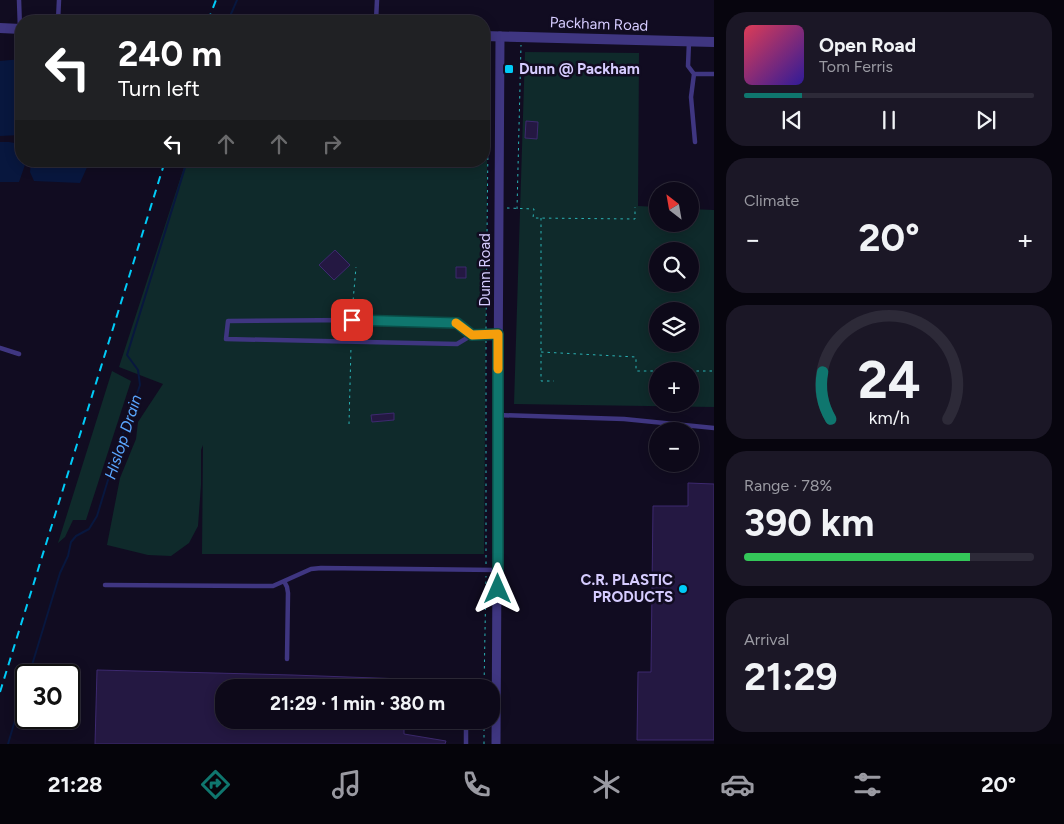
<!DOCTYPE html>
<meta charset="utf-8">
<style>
body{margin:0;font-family:Figtree,sans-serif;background:#1b1726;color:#f1f3f6;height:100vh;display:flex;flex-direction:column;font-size:19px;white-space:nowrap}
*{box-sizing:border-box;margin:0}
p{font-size:16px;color:#9a9aa2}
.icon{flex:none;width:28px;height:28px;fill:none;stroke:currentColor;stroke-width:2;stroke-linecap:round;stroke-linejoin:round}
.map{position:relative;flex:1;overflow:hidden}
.panel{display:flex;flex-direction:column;gap:12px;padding:12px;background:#07050e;width:350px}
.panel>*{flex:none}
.top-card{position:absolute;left:15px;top:15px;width:475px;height:152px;border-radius:20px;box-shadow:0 2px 12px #0003,0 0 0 1px #2d2a38;background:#202124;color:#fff;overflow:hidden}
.needle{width:32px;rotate:329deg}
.fabs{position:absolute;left:649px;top:182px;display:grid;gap:10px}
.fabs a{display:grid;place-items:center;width:50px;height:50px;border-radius:50%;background:#0d0919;box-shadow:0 2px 12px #0003,0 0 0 1px #2d2a38;font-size:25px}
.speed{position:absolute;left:15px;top:664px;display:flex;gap:10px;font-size:25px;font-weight:700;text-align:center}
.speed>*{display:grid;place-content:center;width:65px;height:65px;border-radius:50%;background:#0d0919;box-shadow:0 2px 12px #0003,0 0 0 1px #2d2a38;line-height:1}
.speed .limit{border:2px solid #111;border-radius:8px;background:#fff;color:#111}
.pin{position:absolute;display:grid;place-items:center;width:42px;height:42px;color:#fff;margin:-21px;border-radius:10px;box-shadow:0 2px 8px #0006}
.me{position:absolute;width:55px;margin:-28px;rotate:0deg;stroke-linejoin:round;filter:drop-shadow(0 0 4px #0008)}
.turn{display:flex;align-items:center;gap:18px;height:105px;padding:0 20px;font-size:22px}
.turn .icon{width:65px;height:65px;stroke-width:2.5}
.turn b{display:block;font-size:35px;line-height:42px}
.lanes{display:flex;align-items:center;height:48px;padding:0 20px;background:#0003;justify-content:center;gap:25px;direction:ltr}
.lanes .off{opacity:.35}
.big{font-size:38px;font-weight:700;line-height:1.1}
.panel .widget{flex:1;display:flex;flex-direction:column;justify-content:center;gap:8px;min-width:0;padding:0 18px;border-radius:20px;background:#1b1726}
.panel .dial{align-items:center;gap:0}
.dial svg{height:130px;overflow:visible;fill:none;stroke:#2d2a38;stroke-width:7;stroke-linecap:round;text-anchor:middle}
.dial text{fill:#f1f3f6;stroke:none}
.song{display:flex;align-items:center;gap:15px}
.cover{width:60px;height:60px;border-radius:8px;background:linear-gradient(135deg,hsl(350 70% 55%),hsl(250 70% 35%))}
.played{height:5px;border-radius:2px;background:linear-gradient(90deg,#0f766e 20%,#2d2a38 20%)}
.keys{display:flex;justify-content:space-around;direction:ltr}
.heat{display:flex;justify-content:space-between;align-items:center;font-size:28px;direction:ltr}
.charge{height:8px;border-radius:4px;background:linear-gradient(90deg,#34c759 78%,#2d2a38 0)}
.trip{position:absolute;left:215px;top:679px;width:285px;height:50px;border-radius:20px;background:#0d0919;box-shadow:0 2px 12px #0003,0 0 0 1px #2d2a38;font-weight:700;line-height:50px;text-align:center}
.menu{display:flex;height:80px;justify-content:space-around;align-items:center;background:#05040a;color:#9a9aa2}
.menu .icon{width:35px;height:35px}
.menu .on{color:#0f766e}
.menu b{font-size:22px;color:#f1f3f6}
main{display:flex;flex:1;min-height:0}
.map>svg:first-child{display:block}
</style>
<main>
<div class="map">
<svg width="714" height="744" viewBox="0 0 714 744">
<rect width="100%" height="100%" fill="#110c21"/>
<path fill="#0f2a2b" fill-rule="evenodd" d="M484,52h4l-4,502h-282l1,-109 -2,5v35l-3,41 -9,17 -18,13 -23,-1 -41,-10 13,-67 16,-39 2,-17 25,-38 -44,-17 67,-206h298z
M525,52l114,1 -1,153 19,1 1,17h32v-15l24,1v197l-200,-3zM658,251h32v33h-32zM658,311h32v33h-32zM658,371h32v33h-32z
M112,371l19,10 -45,139h-13l-8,17 -7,6z"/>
<path fill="#08173e" d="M21,59v76l-21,1v-75z
M0,142h9l11,2 1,3v14h10l-5,1 -7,20h-19z
M31,161h55l2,4 -8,18 -46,-2 -4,-9z"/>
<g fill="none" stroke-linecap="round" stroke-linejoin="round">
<path stroke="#08173e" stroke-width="2" d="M228,21l9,-21
M29,675l31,-102 8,-17 3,-14 5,-6 13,-7 8,-13 18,-59 25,-72 -2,-15 -11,-15 60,-194
M8,744l18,-61"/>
</g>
<path fill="#241842" stroke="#3d296f" d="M526,121l12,1 -1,17 -12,-1z
M335,250l15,15 -16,15 -15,-15z
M456,267h10v11h-10z
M394,413v7l-22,2 -1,-7z
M688,483l26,1v256h-77l1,-68h13l2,-166h35z
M97,670l195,5 112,4v9h-180v32h180v14l42,7 -1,3h-350z"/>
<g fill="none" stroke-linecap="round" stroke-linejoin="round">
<path stroke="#2ab2b5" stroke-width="1" stroke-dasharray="2.5 4" stroke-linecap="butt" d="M507,208l27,1 -1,9 102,1v-12
M517,209l4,-164
M541,218v163h13
M352,313l4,-46
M486,329l3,-281
M352,336v-11
M541,352l95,5v14h22
M690,371h24
M349,424l2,-77
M486,564v-223
M484,688l2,-112
M484,744v-16"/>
<path stroke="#3f3681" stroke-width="4.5" d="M19,0l1,29
M58,21l1,-21
M376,21l1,-21
M689,42l-1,24 6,8h20
M694,74l-3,23 4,45
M472,335l-15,-12 -105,-3 -124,1 -2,18 231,5 15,-9 26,-1
M0,348l19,6
M498,415l126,4 90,9
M284,581l3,6 1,6 -1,66
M105,585l168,1 38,-17 10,-1 176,2
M466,722v22
M423,723l74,-1"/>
<path stroke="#3f3681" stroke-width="9" d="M496,744l4,-708"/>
<path stroke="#3f3681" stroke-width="10" d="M0,28l21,1
M484,36l230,6"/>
<path stroke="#00cbf7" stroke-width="2" stroke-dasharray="8 6" stroke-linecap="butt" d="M208,21l8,-21
M0,692l165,-531"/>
</g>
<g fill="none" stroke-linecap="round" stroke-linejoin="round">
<defs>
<path id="route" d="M352,320l105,3 15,12 26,-1v255"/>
</defs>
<use href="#route" stroke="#0a4d48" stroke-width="12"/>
<use href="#route" stroke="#0f766e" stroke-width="9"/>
<path stroke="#f59e0b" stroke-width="9" d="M456,323l16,12 26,-1v35"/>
</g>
<g fill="#00cbf7" stroke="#110c21" stroke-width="2">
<rect x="504" y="64" width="10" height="10" rx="2.5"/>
<circle cx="683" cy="589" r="5"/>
</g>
<g text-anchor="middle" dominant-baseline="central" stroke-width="5" stroke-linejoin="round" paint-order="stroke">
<g font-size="15" fill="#d6ccff" stroke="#110c21">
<text transform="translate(599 24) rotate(2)">Packham Road</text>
<text transform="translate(485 270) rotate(-90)">Dunn Road</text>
</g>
<g font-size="15" font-weight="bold" fill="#d6ccff" stroke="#110c21" text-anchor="start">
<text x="519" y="69">Dunn @ Packham</text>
<text x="673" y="580" text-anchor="end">C.R. PLASTIC<tspan x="673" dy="17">PRODUCTS</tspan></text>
</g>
<g font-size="16" font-style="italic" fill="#5aa6ff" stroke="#110c21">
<text transform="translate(123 437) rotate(-72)">Hislop Drain</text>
</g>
</g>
</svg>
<div class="fabs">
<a><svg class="needle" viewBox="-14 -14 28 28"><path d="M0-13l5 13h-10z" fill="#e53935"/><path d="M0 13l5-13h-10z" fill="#9a9aa2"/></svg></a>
<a><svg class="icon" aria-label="search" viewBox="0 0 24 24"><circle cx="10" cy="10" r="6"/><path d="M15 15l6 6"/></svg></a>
<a><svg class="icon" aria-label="layers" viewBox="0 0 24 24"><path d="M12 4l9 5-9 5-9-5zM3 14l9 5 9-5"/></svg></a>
<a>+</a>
<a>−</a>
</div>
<div class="speed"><div class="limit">30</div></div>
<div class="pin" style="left:352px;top:320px;background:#d93025"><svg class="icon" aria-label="arrive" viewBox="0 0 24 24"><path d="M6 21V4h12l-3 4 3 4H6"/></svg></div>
<svg class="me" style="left:498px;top:589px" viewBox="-20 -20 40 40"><path d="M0-17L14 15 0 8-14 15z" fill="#0f766e" stroke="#fff" stroke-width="4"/></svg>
<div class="trip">21:29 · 1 min · 380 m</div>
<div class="top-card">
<div class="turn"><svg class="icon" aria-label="left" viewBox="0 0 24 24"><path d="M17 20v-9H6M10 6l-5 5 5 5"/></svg><div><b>240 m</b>Turn left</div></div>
<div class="lanes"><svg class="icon" aria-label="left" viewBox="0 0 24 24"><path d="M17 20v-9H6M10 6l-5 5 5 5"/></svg><svg class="icon off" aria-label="ahead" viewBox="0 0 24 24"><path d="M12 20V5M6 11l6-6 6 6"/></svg><svg class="icon off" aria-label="ahead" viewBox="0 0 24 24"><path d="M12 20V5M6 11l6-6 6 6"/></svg><svg class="icon off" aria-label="right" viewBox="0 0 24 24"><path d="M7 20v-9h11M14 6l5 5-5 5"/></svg></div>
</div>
</div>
<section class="panel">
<div class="widget">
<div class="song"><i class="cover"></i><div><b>Open Road</b><p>Tom Ferris</p></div></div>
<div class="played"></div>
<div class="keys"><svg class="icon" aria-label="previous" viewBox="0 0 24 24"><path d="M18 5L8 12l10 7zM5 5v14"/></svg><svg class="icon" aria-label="pause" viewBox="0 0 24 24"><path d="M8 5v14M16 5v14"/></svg><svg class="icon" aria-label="next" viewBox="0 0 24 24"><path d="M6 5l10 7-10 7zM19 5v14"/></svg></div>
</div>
<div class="widget"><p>Climate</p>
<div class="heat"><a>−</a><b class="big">20°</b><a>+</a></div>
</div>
<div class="widget dial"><svg viewBox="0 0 100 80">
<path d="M14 69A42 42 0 1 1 86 69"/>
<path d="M14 69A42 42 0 0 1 9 40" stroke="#0f766e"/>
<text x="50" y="56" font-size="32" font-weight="700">24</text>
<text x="50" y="72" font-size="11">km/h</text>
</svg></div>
<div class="widget"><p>Range · 78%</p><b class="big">390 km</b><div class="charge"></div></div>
<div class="widget"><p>Arrival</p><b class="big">21:29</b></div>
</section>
</main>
<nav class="menu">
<b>21:28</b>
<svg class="icon on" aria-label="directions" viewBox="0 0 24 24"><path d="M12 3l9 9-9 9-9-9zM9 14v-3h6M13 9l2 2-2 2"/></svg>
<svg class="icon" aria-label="music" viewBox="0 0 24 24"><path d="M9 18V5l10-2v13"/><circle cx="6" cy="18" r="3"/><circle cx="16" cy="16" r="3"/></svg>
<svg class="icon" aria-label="phone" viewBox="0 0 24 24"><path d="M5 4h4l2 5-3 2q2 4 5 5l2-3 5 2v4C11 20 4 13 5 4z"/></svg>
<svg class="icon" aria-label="climate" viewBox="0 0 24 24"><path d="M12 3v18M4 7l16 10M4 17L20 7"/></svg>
<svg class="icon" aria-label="car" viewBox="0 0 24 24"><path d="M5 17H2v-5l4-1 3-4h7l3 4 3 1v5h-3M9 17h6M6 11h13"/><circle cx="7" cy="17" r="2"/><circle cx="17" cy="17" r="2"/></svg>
<svg class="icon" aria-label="filters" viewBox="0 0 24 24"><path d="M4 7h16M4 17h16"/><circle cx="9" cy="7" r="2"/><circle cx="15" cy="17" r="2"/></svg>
<b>20°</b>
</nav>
